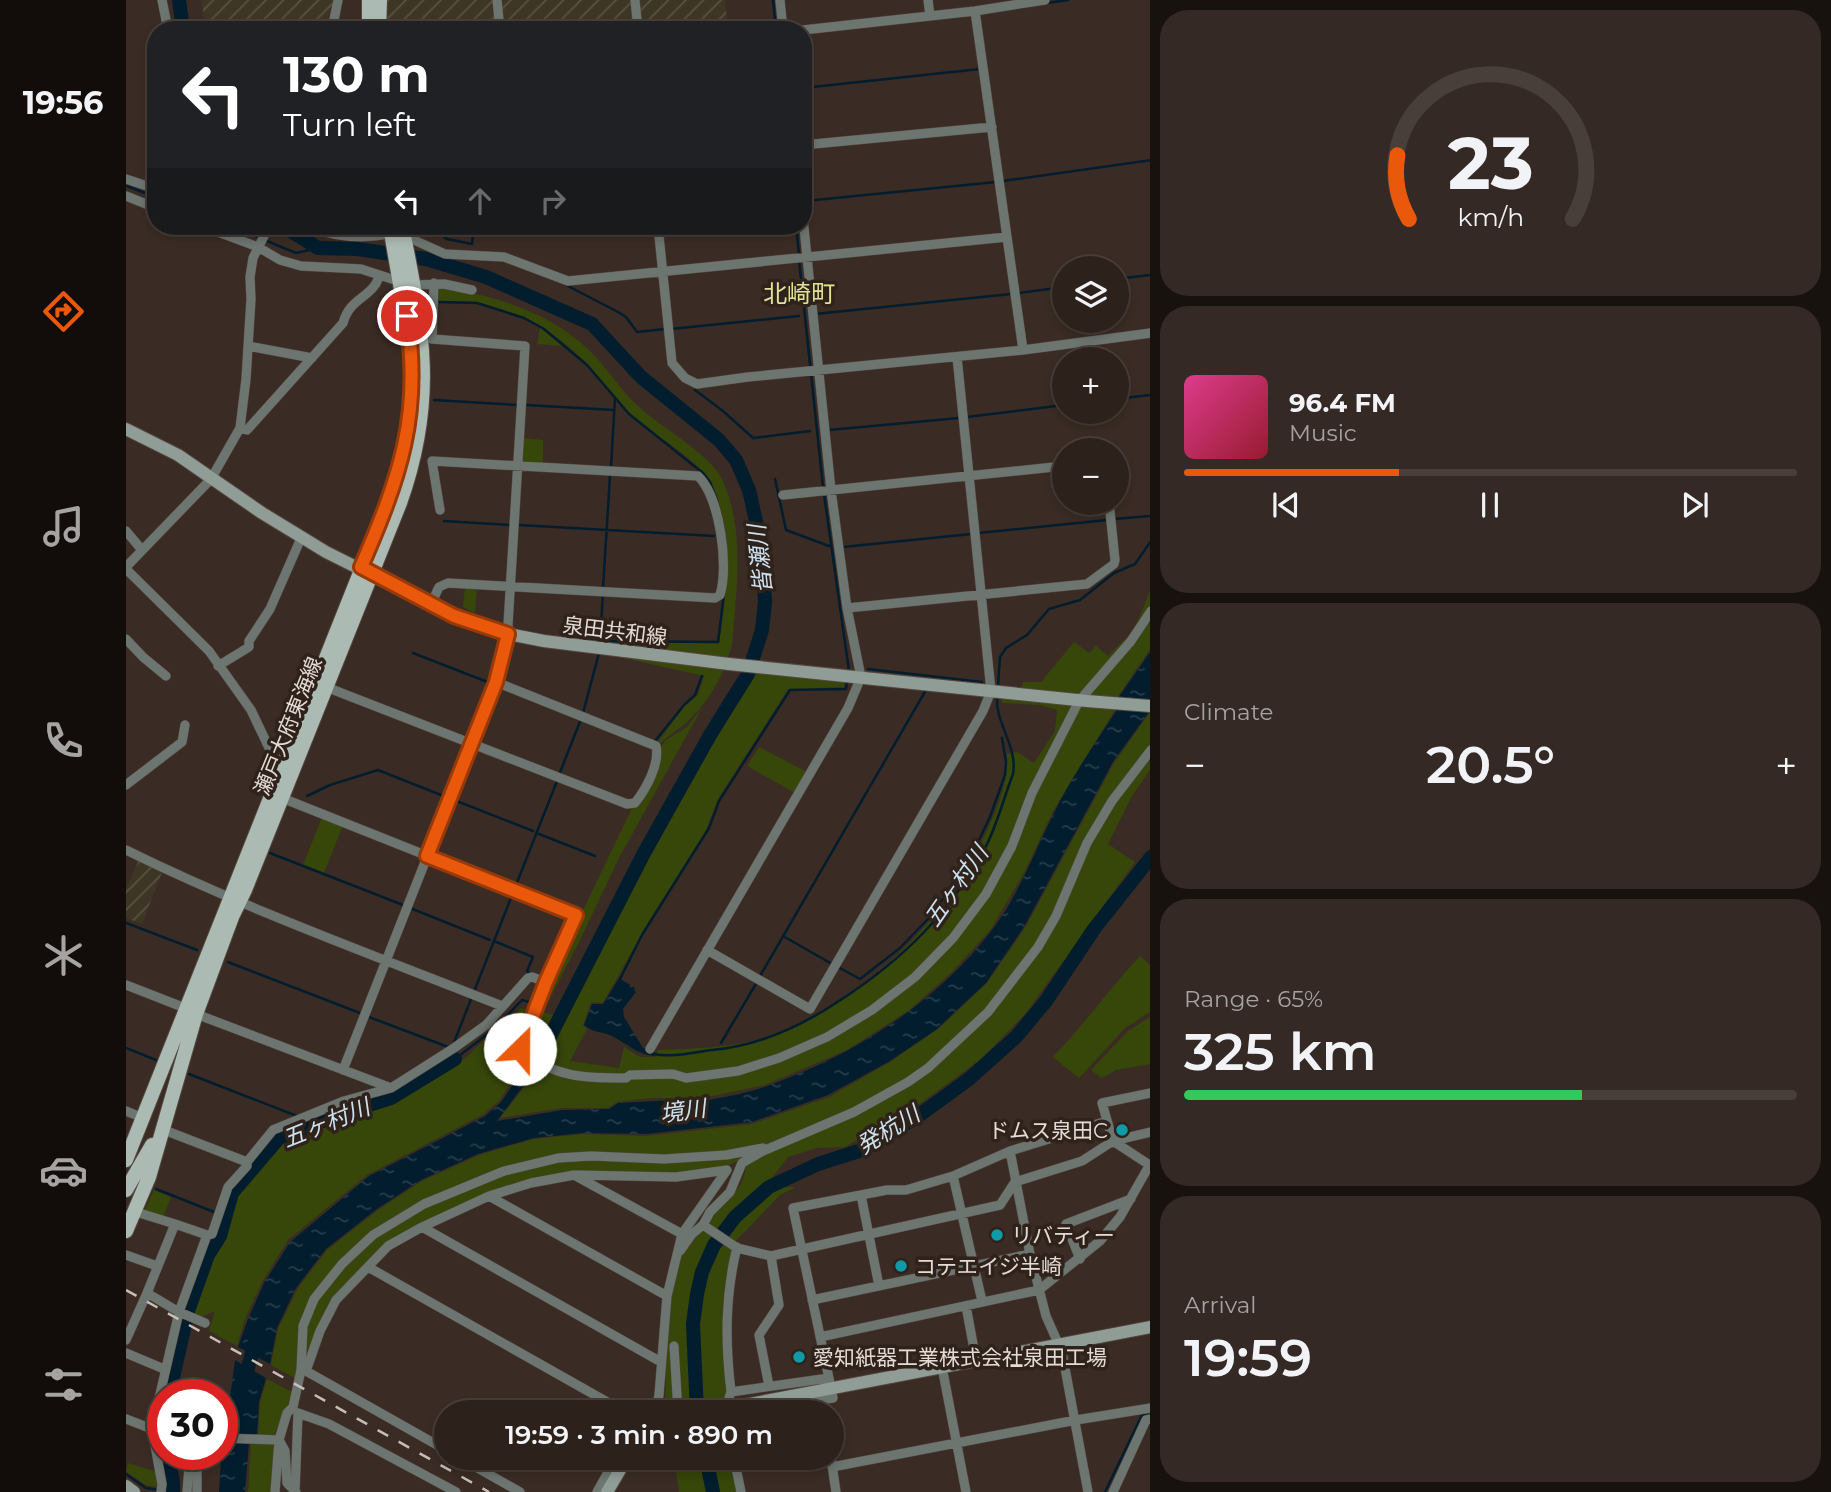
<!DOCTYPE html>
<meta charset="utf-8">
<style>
body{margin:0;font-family:Montserrat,"Noto Sans JP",sans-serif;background:#342924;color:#f1f3f6;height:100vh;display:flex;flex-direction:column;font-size:26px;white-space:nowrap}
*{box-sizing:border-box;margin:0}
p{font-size:23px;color:#a6a3a3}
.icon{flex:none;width:38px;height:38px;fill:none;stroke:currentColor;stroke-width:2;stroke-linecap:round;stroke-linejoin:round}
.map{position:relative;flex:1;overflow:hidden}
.details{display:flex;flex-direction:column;gap:10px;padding:10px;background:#18120f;width:681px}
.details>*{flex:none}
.hud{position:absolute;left:21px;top:21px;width:665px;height:214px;border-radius:28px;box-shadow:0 4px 10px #0003,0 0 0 2px #483e3a;background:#202124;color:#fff;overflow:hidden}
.controls{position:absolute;left:926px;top:256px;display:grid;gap:14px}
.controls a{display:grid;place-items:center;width:77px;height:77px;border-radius:50%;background:#2c211b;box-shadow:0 4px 10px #0003,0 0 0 2px #483e3a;font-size:35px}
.speed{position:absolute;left:21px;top:1379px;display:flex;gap:14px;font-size:35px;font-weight:700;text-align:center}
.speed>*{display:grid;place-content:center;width:91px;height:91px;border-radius:50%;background:#2c211b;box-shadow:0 4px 10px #0003,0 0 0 2px #483e3a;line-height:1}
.speed .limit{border:10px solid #d22;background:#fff;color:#111}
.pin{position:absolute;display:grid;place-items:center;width:60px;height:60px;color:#fff;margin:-30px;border:4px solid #fff;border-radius:50%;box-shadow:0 2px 7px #0007}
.me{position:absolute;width:77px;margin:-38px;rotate:23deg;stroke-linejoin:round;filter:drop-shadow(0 0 5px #0008)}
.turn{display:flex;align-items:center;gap:24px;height:147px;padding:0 21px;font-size:32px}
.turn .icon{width:91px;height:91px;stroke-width:2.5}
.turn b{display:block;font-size:49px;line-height:60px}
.lanes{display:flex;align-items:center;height:66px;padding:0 21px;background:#0003;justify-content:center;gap:35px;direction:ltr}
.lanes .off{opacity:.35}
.big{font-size:52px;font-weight:600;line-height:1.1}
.details .card{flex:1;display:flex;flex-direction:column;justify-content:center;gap:10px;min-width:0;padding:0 24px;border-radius:28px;background:#342924}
.details .dial{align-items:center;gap:0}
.dial svg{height:182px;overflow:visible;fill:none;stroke:#483e3a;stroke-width:7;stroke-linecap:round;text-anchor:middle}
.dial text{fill:#f1f3f6;stroke:none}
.song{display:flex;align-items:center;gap:21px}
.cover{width:84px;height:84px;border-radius:10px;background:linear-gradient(135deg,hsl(330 70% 55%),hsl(350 70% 35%))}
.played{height:7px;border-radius:4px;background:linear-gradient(90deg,#ea580c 35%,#483e3a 35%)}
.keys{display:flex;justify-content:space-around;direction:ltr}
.heat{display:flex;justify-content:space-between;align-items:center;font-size:38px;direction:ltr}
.charge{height:10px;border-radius:5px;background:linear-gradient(90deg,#34c759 65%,#483e3a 0)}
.trip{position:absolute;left:308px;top:1400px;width:410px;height:70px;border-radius:35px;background:#2c211b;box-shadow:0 4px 10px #0003,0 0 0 2px #483e3a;font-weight:600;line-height:70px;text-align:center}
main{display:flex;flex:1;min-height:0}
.tab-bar{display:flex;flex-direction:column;width:126px;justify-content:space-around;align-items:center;background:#120d0b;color:#a6a3a3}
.tab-bar .icon{width:49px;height:49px}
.tab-bar .active{color:#ea580c}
.tab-bar b{font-size:32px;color:#f1f3f6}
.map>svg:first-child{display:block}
</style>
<main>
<nav class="tab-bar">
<b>19:56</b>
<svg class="icon active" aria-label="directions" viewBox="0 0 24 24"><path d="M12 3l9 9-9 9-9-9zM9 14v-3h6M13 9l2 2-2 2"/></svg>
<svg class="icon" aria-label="music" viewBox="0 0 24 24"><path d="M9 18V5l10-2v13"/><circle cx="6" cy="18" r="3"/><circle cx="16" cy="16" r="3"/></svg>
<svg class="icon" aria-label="phone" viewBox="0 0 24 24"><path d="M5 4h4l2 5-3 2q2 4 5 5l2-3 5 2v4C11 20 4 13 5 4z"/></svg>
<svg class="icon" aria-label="climate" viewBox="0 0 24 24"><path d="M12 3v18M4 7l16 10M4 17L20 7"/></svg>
<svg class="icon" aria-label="car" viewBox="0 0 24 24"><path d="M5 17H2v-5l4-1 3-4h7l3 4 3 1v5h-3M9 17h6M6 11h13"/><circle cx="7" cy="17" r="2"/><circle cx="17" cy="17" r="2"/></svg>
<svg class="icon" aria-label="filters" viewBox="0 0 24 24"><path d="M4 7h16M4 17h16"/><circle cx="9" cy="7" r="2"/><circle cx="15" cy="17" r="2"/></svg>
</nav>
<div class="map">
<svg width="1025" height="1492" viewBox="0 0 1025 1492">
<defs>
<pattern id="industrial-furrows" width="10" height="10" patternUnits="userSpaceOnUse" patternTransform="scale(1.75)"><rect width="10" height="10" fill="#3d3625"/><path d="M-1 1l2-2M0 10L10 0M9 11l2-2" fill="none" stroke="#595244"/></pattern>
<pattern id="water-ripples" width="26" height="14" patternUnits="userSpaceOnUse" patternTransform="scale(1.75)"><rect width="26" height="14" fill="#021d2d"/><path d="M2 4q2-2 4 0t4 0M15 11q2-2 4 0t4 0" fill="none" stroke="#273d4b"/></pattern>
</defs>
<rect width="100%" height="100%" fill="#3a2c24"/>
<path fill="url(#industrial-furrows)" d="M75,0h133l-5,30h-123z
M261,0h107l3,30h-110z
M373,0h133l3,30h-133z
M512,0h87l3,30h-87z
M13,860l23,12 -20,52 -16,-6v-29z"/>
<path fill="#374609" d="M314,287c53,8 110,25 149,63 18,17 31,40 49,56 21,20 72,48 84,73 24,51 14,113 10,167l-4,11 -126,-13 1,-2 116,1c7,-49 14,-98 -2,-147 -12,-35 -53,-53 -80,-76 -19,-16 -32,-37 -49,-55 -30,-32 -67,-53 -109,-62 -13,-3 -29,-1 -42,-2v-11z
M414,328l23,18 -26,-2z
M397,438l20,2v25l-20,-2 -2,-2z
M339,586h12l-2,27 -12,-6z
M1024,591v58l-33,49 -96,-9 2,-7h18l33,-40 15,11 7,-7 12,10 26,-26z
M475,653l124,14c-9,21 -22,40 -39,56 -9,8 -19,13 -27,22l-2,-2 28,-37 13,-11 6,-19z
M630,668l88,10v9l-56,2 -70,110 -13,34 -56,88 -46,82 -12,-1 -8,23 4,4 -17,32 49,7 5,-21 16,10h15l3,-7c42,-2 86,-2 125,-19 88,-39 162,-110 202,-196 12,-26 24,-53 22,-81l10,-2 17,11 21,-32 2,-21 -18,-5 -37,-2 -1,-8 115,13 -63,103 -28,60 -34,58 -39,43 -44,39 -61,39 -82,35 -86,18 -4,-5h-25l-33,4 -9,6h-46l-62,10 40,-51 11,6 3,-5 -10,-8 92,-182z
M577,706l-84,152 -38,80 -38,74 13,4 -22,38 -13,14 -22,33 -15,13 -117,61 -79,65 -26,42 -17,37 -8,27 -28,-15 6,-20 -16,7 -6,-2 17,-60 14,-19 10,-42 47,-54 60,-25 51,-15 75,-44 17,-17 14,-7 22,-25 18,4 10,-29 84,-175 4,-1 23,-58 7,-9 21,-13z
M1024,712v58l-18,26 -24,48 27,18 -110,152 -45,46 -62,45 -73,42 -28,1 -29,9 -16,21 -36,32 -19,20 -10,-7c16,-27 41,-29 39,-66l-17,8 -56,9 -145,6 -141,65 -52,53 -39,81 -25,-14 7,-36 20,-41 29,-38 51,-40 44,-29 57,-26 55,-16 49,-5 63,2 106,-12 77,-27 61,-35 48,-33 49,-46 38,-55 89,-165z
M633,747l48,25 -12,21 -48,-27z
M196,817l21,8 -19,48 -21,-8z
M1014,956l10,9v47l-25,16 -46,50 -26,-21c31,-32 56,-68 87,-101z
M1024,1017v47l-34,6 -14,8 -11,-8 37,-39z
M650,1187h20l-16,8 -45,47 -10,-6 25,-27z
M28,1190l17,7 -8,21 -19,-6z
M578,1230l29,19c-13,54 -12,96 -6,151l-63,12 2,-31 -2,-18 5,-66 9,-38 14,-20z
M141,1379l25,13 -10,32 -6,6 -2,7 -16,-1 2,-34z
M125,1442l23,1 -3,49h-23z
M548,1458h58l7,34h-60z
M2,1463l29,9 2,15 -13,-2 -20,-13z"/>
<path fill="url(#water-ripples)" d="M1024,652l1,48 -33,-2z
M992,708l31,4 -36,50 -89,165 -38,56 -49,46 -47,32 -62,34 -76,27 -105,12 -64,-1 -49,5 -56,16 -57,26 -44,29 -51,40 -30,39 -19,40 -7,36 -32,-17 10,-28 16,-36 26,-41 79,-66 116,-60 16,-14 29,-42 9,5 -42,56 65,-11 47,-1 9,-6 56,-3 5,5c28,-5 61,-9 88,-19 87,-31 168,-82 225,-156 27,-35 42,-78 62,-117 18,-37 42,-71 64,-105z
M493,978l16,10 -1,2 2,2 -13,17 1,8 19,31 13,5 -2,3c-17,-2 -27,-12 -42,-20 -10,-5 -20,-3 -28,-11l8,-21h11z
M109,1360l31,18 -7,24 -2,34 -32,-2z
M96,1442l27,1 -4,49h-26z"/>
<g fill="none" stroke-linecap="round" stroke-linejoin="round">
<path stroke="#021d2d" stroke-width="2.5" d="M647,0l3,30
M921,3l21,-3
M677,88l177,-19 -1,-2
M877,181l148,-21
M0,186l30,11
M679,201l191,-19
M105,226l65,27 22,-5
M303,226l18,13 25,5 1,-9 87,-9
M670,226l3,28
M673,260l24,227
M990,279l35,-4
M442,286l50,26 8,5 11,15 28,-3
M893,293l45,-6
M313,302l38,1 47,15 20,11 43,36 42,49 74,59 7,9 7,19
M689,314l196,-20
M545,329l128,-13
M569,390l28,21 30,27 57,-7
M990,399l35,-4
M308,400l83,5
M400,405l88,5
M841,417l97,-12
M703,430l130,-12
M485,467l4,-69
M649,479l11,51 43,16
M698,494l25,177
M988,519l37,-3
M318,521l66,4
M393,525l195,11
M852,533l129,-13
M717,547l128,-13
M477,588l7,-112
M441,638l33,3 118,1 6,-48
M474,642l3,-49
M287,653l77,30
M742,669l114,13
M872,686l2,-29 6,-9 21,-13 22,-26 31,-9 34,-27 21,-9 16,-23
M457,713l16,-60
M529,741l29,-36 11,-10 7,-19
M433,775l22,-56
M181,796l23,-11 48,-15 68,27
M328,800l79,31
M413,834l56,22
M144,853l133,52
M284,908l80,32
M0,923l71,27
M657,936l49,28
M368,941l39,16 -6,14 2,2
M102,962l132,51
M712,967l22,12 40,-31 29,-30 37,-51 24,-50 15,-42 1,-13 -4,-24
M634,976l166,-286
M493,981l23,-46 67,-107 10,-27 71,-111 56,-1 1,-8
M243,1017l82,31
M595,1043l36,-61
M327,1045l104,-264
M0,1048l30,12
M327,1052l2,7 39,-30 28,-29 14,4
M528,1054c17,4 40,-2 58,-4 47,-4 88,-23 127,-49 65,-42 112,-89 148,-157 11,-22 17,-47 26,-70 5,-27 -18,-51 -16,-78
M63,1074l108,42
M30,1189l58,23
M0,1474l20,14 12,2
M979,1492l37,-77 9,-1"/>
<path stroke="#021d2d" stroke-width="14" d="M53,0l4,30
M157,226l35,22 39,1 69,10 60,18 106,47 49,53 78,63 17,20 13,30 13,58 3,54 -3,28 -14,44 -38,61 -66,118 -101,197 -15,23
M117,1386l13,-48
M43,1395l19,-84 20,-56 12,-19 12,-43 47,-55 61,-24 51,-16 64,-39
M571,1412l-4,-88 4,-30 5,-22 12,-27 21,-28 34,-30 49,-23 41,-13 55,-32 55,-40 47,-42 30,-36 48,-72 57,-72
M41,1454l6,28v10
M580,1458l7,34"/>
<defs>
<path id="street" d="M36,0l6,30
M371,0l3,30
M509,0l3,30
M654,0l3,30
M802,0l2,16
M849,11l48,339
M206,30l6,-30
M677,30l172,-19 70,-11
M677,145l189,-18
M0,179l30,10
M0,196l30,12
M76,226l56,21 22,13 21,6 60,3 40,13
M181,226c28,11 56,14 85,7
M532,226l14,137 13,15 12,6 51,-7 275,-27 128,-17
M278,239l10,1 31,14 59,3 64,24 439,-44
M287,285l31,-1 28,6
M122,346l64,12
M114,428l7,2 96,-107c7,-26 29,-25 36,-46
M657,495l281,-29
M0,531l16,19
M0,567l85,-88 29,-51 6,-49 5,-80 -1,-22 3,-19 16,-32
M0,569l83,82 42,59 30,63
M305,604l8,-17 9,-4 267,15 5,-3c9,-29 0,-98 -22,-119l-266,-15 8,49
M721,608l240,-24 27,-20 1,-4 -6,-58
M0,639l17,18 23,19
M92,666l31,-19v-6l21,-32 32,-73
M200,687l301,117 8,-1c11,-14 25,-39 21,-57l-160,-64
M1025,750l-39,51 -25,42 -31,73 -18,31 -50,65 -60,56 -20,14 -54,30 -91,39 -21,12 -12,29 -20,20 -7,13 34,23 34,8 229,-51 15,-23 67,-21 31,-20 -11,-38 49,-10
M0,785l56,-43 3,-17
M156,798l294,117 -30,67 -26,67c34,29 64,29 106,29l4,-3 43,-1 13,4 52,-7 41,-13 48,-21 45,-27 43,-33 38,-39 33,-44 26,-48 20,-53 47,-92 52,-60 20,-30
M0,850c122,60 250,106 376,156
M581,950l103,59 173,-298 8,-20 -34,-334
M0,985l59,23
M70,1014l195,74 63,-40 32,-23 42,-47 4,-1 14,5
M524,1049l198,-341 13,-31 -14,-69 -16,-118 -28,-272
M217,1070l153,-388 11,-41 18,-295 -93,-7 2,-56
M0,1111l17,7
M987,1141l38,25
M987,1141l38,-9
M121,1162l26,-32 71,-29 47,-13
M450,1175l100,2 51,-7 -45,64
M363,1196l178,100
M10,1212l39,12
M296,1227l239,135
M554,1251l12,-17 11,-9
M0,1255l31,11
M954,1259l-14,-35 65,-25
M242,1267l257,145
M753,1286l-18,-91 26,-5h19l47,-14
M686,1300l218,-46
M856,1301l-29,-125 57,-25
M840,1306l10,54
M79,1323l-26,-11 -32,-19 28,-69 32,11
M694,1337l219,-47 61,-49 20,-24 29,-51
M0,1340l21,-47
M548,1346l4,66
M0,1353l38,16
M816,1367l24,125
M643,1386l-10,-51 20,-30 -8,-49
M605,1392l98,-14
M603,1398l2,-6c-6,-51 -6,-96 6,-145
M635,1412l59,-12
M696,1412l-2,-12 13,-2 -2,-10 -38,-180 68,-13
M0,1419l26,10 27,-117 28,-77 5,-1 16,-47 19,-21v-4l-83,-32
M26,1429l10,55 -1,8
M96,1438l57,2
M153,1440l6,11 2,32 9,9
M320,1450l-140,-79 14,-40 16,-31 52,-54 34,-19 67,-31 42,-13 43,-8 108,59 -15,62 -8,99 -3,15 -3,2
M71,1454v38
M334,1458l60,34
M608,1458l7,34
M705,1458l5,34
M706,1467l244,-47 75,-12
M61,1492l3,-38
M149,1492l4,-52 8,-27 6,-6 8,-37 2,-44 11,-27 28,-35 31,-29 51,-31 80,-33 54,-13 33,-2 73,3 62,-4 37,-7
M169,1492l3,-79 31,11 127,68
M471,1492l19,-34
M962,1492l-26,-140 -16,-36 -16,-62 -20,-103 97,-30
M987,1492l33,-72 5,-1"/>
<path id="secondary" d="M0,429l52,26 84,58 64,39 128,64 54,18 36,7 185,23 358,37 64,5
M582,1412l443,-85
M0,1486l8,6
M481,1492l20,-34"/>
<path id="primary" d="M243,30v-30
M253,30l1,-30
M0,1160l263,-660c39,-105 18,-169 1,-274
M0,1190l26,-45
M0,1231l23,-54 47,-163 36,-97 13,-27 155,-387c37,-104 23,-172 2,-277"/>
</defs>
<use href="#street" stroke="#554840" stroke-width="10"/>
<use href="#secondary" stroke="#554840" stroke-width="14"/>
<use href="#primary" stroke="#554840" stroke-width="16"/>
<use href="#street" stroke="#6d7571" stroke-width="9"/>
<use href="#secondary" stroke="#909d96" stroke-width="12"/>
<use href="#primary" stroke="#abbbb3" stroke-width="14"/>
<path stroke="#c8beb8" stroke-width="2.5" stroke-dasharray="12 12" stroke-linecap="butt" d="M0,1290l363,202"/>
</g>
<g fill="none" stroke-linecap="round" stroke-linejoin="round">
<defs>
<path id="route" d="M281,316c15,99 -7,161 -46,251l93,49 54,18 -12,48 -69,174 149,59 -30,67 -26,67"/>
</defs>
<use href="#route" stroke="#983908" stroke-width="18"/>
<use href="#route" stroke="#ea580c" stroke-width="12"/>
</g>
<g fill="#0f9aa8" stroke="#2f221a" stroke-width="2.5">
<circle cx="996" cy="1130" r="7"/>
<circle cx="871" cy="1235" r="7"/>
<circle cx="775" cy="1266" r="7"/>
<circle cx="673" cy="1357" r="7"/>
</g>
<g text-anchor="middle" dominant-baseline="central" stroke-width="7" stroke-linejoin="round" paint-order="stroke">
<g font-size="21" fill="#e5dbd6" stroke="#2f221a">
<text transform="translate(489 631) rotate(7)">泉田共和線</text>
<text transform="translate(162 726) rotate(-68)">瀬戸大府東海線</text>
</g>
<g font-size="21" fill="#e5dbd6" stroke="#2f221a" text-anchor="start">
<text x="982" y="1130" text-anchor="end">ドムス泉田C</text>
<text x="885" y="1235">リバティー</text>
<text x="789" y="1266">コテエイジ半崎</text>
<text x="687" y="1357">愛知紙器工業株式会社泉田工場</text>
</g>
<g font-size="23" font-style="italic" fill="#cde1ef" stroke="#2f221a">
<text transform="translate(634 559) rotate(-96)">皆瀬川</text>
<text transform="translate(830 886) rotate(-55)">五ヶ村川</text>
<text transform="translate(557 1111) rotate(-8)">境川</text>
<text transform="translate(200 1123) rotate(-22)">五ヶ村川</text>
<text transform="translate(762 1130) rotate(-32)">発杭川</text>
</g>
<g font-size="24" fill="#e1e394" stroke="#2f221a">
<text x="673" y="293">北崎町</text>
</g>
</g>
</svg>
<div class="controls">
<a><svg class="icon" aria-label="layers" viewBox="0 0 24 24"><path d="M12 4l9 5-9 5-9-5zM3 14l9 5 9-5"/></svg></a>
<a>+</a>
<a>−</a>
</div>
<div class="speed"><div class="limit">30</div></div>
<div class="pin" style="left:281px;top:316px;background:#d93025"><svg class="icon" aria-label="arrive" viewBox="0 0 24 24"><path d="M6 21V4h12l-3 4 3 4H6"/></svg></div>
<svg class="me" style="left:394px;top:1049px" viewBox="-20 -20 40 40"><circle r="19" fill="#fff"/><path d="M0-13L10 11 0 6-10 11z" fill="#ea580c"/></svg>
<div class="trip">19:59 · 3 min · 890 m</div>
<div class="hud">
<div class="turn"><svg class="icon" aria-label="left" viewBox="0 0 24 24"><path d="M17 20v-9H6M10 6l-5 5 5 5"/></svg><div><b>130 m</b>Turn left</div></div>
<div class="lanes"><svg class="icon" aria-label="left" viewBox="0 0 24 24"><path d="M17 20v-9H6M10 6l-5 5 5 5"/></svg><svg class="icon off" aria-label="ahead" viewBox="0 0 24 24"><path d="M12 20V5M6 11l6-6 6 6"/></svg><svg class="icon off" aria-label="right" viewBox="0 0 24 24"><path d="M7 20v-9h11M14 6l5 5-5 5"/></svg></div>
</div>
</div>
<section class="details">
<div class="card dial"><svg viewBox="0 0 100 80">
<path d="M14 69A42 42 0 1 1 86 69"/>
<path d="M14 69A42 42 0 0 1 9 41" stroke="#ea580c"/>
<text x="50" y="56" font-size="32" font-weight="700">23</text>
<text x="50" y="72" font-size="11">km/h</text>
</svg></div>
<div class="card">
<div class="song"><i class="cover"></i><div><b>96.4 FM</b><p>Music</p></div></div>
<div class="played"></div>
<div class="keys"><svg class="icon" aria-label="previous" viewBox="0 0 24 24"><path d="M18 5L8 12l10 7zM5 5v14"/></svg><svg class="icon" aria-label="pause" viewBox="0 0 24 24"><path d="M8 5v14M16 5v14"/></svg><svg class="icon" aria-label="next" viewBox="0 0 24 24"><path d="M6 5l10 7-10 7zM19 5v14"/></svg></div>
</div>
<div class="card"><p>Climate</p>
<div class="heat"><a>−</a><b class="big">20.5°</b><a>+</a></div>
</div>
<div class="card"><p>Range · 65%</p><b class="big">325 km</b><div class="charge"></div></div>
<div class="card"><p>Arrival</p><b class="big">19:59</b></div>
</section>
</main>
